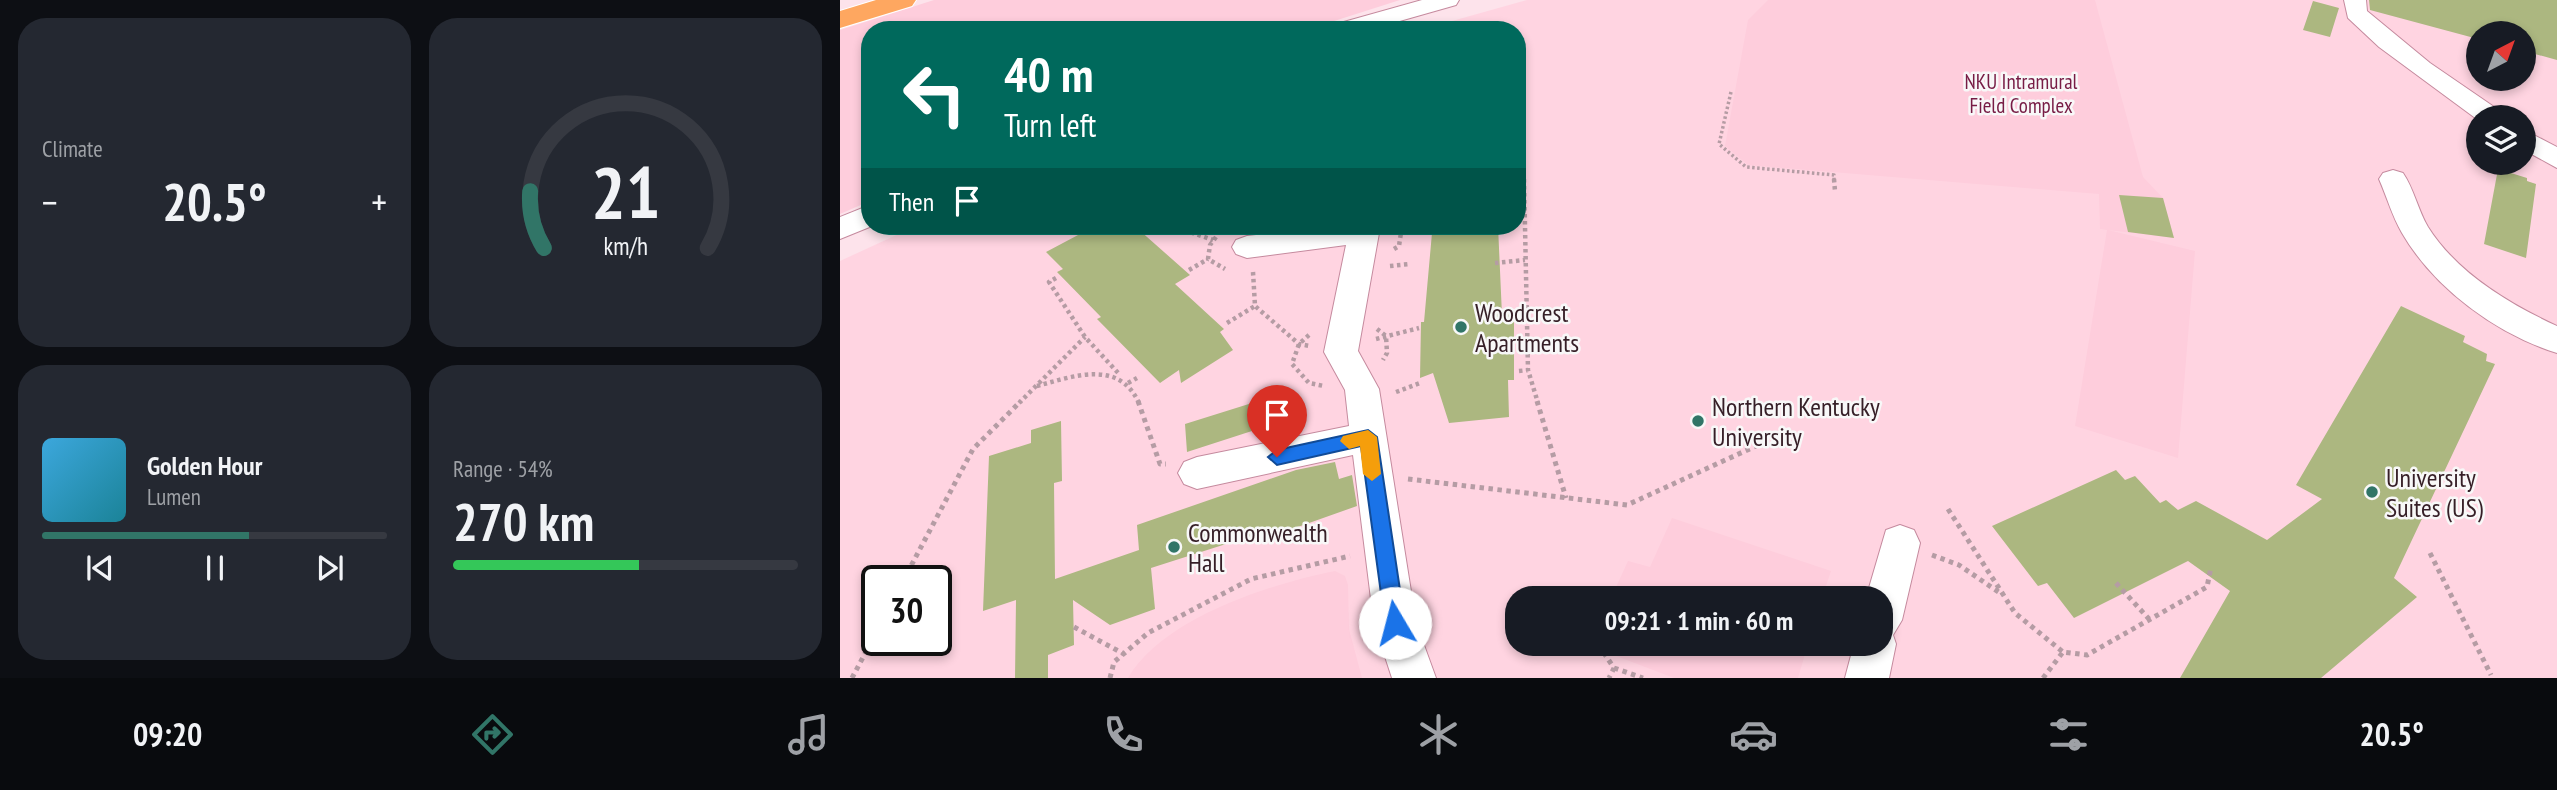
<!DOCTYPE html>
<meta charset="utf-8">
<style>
body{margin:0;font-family:"PT Sans Narrow",sans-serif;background:#242831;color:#f1f3f6;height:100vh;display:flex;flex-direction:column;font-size:26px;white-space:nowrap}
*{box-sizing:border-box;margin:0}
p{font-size:23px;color:#9ea1a6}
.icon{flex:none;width:38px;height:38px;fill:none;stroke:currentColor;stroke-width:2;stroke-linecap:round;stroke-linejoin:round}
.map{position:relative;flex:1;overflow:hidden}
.panel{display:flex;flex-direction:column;gap:18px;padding:18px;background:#0d0f14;width:840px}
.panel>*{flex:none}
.guide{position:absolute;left:21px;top:21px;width:665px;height:214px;border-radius:28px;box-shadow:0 4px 10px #0003;background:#00695c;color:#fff;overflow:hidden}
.needle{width:46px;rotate:41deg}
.controls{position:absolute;left:1626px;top:21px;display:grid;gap:14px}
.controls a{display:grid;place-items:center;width:70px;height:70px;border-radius:50%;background:#171b24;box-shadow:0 4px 10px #0003;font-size:35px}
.speed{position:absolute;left:21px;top:565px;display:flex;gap:14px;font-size:35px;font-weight:700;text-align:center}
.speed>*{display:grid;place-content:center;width:91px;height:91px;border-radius:50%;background:#171b24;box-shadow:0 4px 10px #0003;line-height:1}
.speed .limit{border:4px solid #111;border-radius:10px;background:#fff;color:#111}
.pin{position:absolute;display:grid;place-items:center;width:60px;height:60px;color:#fff;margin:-72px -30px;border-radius:50% 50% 50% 0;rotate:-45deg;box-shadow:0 0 7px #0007}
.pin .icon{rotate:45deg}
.me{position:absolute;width:77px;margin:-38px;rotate:352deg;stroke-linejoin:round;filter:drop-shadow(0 0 5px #0008)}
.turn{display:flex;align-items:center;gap:24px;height:147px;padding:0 28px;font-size:32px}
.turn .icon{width:91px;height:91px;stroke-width:2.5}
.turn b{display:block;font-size:49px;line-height:60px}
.then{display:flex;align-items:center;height:66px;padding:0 28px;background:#0003;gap:14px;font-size:26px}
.big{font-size:52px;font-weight:700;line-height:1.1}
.panel .tile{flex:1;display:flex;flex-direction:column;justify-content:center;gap:10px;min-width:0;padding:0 24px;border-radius:28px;background:#242831}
.panel .dial{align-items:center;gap:0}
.dial svg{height:182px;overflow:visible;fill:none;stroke:#363941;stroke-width:7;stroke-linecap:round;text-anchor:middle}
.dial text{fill:#f1f3f6;stroke:none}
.song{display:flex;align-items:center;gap:21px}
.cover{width:84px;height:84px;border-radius:10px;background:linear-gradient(135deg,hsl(200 70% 55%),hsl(190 70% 35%))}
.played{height:7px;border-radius:4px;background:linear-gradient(90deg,#317567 60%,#363941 60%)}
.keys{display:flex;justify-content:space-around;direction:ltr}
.heat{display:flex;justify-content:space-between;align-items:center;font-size:38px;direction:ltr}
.charge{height:10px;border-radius:5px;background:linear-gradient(90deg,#34c759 54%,#363941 0)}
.panel .tiles{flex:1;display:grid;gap:18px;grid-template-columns:repeat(2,1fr)}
.trip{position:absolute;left:665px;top:586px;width:388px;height:70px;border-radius:28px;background:#171b24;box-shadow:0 4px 10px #0003;font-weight:700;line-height:70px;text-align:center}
.menu{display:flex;height:112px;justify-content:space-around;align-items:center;background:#090b0e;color:#9ea1a6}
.menu .icon{width:49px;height:49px}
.menu .current{color:#317567}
.menu b{font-size:32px;color:#f1f3f6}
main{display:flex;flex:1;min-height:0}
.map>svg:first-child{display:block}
</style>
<main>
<section class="panel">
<div class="tiles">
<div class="tile"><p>Climate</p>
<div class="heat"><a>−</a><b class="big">20.5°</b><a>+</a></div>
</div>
<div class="tile dial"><svg viewBox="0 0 100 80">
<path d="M14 69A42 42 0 1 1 86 69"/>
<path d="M14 69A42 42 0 0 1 8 44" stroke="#317567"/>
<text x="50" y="56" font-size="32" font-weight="700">21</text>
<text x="50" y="72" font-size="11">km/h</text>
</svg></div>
<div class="tile">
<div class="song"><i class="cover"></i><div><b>Golden Hour</b><p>Lumen</p></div></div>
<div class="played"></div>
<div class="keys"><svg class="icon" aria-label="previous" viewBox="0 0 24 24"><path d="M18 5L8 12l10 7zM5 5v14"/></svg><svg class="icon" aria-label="pause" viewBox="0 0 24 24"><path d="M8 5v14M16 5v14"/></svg><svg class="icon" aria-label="next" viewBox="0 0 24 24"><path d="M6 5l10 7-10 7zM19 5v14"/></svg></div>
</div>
<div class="tile"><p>Range · 54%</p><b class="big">270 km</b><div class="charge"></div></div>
</div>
</section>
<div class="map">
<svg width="1717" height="678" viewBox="0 0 1717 678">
<rect width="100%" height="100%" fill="#fde3eb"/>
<path fill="#ffd4e1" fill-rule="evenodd" d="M687,0h1030v678h-1717v-417l76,-35h601v-196h-97zM1638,33h46v46h-46zM1638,117h46v46h-46zM37,581h59v59h-59zM677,598h364v46h-364z"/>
<path fill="#fecddc" d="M94,0h466l-94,30h-436v171l-30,13v-184z
M928,0h327l48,177 20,21 11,40 -66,-8 87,21 -17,207 -103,-32 32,-196 -7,-1 -1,-35 -351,-29 -23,-19 23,-126z
M832,518l159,53 -9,27h-211l17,-37 22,6z
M495,571l10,5 3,9 1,44 13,49h-234c35,-60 142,-94 207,-107z
M776,644h192l-10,34h-124l-63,-24z"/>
<path fill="#acb780" d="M1529,0h188v60l-33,-9v-18h-46v6l-108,-29z
M1473,1l26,7 -9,29 -27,-7z
M1658,169l29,9v3l9,3 -10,74 -42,-14z
M1279,195l44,3 11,40 -46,-6z
M255,226h23l9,8 11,-5 52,46 -15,9 49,45 -4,3 13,18 -52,33 -2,-13 -19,13 -63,-64 4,-2 -44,-45 6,-3 -17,-17z
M595,226h63l4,89 12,-1v66h-6l1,37 -60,6 -16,-50 -13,5 1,-56h3l8,-89h3z
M1561,306l64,30 -2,6 24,12 -1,7 9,3 -101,214 23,19 -96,81h-141l50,-87 -42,-30 -114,57 -27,-35 -9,3 -46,-60 124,-56 9,10 10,-4 25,27 6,-3 12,10 18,-9 71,39 55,-41 -26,-14z
M441,394l5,26 -99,32 -2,-28z
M221,421l1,60 -8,2 1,96 84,-29 -2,-25 159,-55 39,-8 4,17 13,-4 5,31 -79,28 -2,-6 -125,40 4,41 -45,16 -37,-25 1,45 -26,10v23h-33l1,-78 -33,11 6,-155 42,-13v-13z"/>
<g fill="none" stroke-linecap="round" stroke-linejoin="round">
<defs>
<path id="minor" d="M582,0h37l-3,5 -88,25h-39l4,-5z
M1504,0h22l1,11 63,52 70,48 4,6h-26v3l-99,-73 -31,-29z
M1684,130l33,17v21l-33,-18z
M1553,170l10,3c11,16 15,37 25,54 29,46 81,77 129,99v27c-61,-19 -123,-65 -155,-120 -10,-17 -15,-36 -23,-54l4,-6z
M30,205v21h2l-32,13v-22z
M499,226h36l4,7 -21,118 21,38 37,234 20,55h-44l-18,-55 -21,-168 -156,34 -13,-5 -6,-11 6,-11 13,-5 152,-31 -4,-36 -21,-38 22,-107 -99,13 -11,-4 -4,-7 4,-7 11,-4z
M1060,525l14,5 6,13 -18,77 -9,15 3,9 -7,34h-44l9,-34h27v-46h-15l20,-68z"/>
<path id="highway" d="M36,0h40l-4,6 -72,22v-17z"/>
</defs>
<use href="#minor" stroke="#c58a9e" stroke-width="2"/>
<use href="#highway" stroke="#fff" stroke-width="2"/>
<path stroke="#b59ca4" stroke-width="3.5" stroke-dasharray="2.5 2.5" stroke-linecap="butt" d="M891,92l-12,52 27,23 88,8v5
M677,122l6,10 1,48"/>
<path stroke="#b59ca4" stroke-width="4.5" stroke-dasharray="3.5 3.5" stroke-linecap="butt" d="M684,179l4,191 10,33
M994,179l1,12
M677,196l7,-1
M317,226h15l41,14
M301,232l15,-6
M376,237l-6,8 -2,14 17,10
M554,249l5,-3 3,-20
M655,263l30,-3
M550,266l20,-2
M349,270l19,-11
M413,272l2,34 44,38 11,2
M216,278l-7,4 36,55 35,38
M674,318l13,-1
M387,323l28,-17
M537,329l9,7 1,17 -4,7
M469,335l-10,9 -7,20 17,19 15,3
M536,339l43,-11
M679,371l9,-1
M288,383l9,-5
M197,386c37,-10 82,-27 102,17
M556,392l24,-9
M179,403l66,-66"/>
<path stroke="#b59ca4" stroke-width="5" stroke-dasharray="4.5 4.5" stroke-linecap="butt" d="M298,401l22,63h6
M697,401l29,97
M568,479l219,26 129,-59
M1108,509l67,104 48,39
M1590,553l61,122
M1092,555l27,10 41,28
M63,581l70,-132 48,-48
M1276,583l33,36
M234,627l50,27
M767,644l-3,9 10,15 -5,10
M774,668l29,10
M12,678l25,-47
M270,678l4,-16 34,-29 103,-54 99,-23
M1203,678l20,-26 24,3 120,-68 4,-20"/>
<use href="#minor" fill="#fff" fill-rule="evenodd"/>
<use href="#highway" fill="#fea760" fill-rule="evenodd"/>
</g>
<path fill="#1a73e8" stroke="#114b97" stroke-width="2" d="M528,430l9,7 28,186 -3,6 -7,3 -7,-3 -3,-6 -24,-177 -84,19 -9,-8 9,-7z"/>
<path fill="#f59e0b" d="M528,430l9,7 4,37 -9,7 -9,-7 -3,-28 -11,3 -9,-8 3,-5z"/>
<g fill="#317567" stroke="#f8f8f8" stroke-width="2.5">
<circle cx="621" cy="327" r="7"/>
<circle cx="858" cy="421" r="7"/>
<circle cx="1532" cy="492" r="7"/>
<circle cx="334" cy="547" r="7"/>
</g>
<g text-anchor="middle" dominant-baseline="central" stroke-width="5" stroke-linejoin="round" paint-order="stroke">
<g font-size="21" fill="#771c45" stroke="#f8f8f8">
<text x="1181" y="81">NKU Intramural<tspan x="1181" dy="24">Field Complex</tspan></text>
</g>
<g font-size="26" fill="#361f27" stroke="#f8f8f8" text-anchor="start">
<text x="635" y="312">Woodcrest<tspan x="635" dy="30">Apartments</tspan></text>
<text x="872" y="406">Northern Kentucky<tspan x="872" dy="30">University</tspan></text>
<text x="1546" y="477">University<tspan x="1546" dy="30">Suites (US)</tspan></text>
<text x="348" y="532">Commonwealth<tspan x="348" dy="30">Hall</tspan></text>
</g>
</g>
</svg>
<div class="controls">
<a><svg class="needle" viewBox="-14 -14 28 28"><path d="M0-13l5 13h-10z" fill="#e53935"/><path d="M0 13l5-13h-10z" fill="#9ea1a6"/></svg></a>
<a><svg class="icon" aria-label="layers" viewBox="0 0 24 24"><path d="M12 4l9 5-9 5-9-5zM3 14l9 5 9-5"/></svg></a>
</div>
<div class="speed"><div class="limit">30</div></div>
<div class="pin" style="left:437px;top:457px;background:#d93025"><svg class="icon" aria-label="arrive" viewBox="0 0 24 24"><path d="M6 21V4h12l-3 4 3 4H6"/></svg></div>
<svg class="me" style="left:555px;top:623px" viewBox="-20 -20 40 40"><circle r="19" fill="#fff"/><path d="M0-13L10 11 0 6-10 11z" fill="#1a73e8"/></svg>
<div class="trip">09:21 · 1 min · 60 m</div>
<div class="guide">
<div class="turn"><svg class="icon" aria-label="left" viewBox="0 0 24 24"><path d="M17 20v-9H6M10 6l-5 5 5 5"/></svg><div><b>40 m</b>Turn left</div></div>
<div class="then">Then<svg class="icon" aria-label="arrive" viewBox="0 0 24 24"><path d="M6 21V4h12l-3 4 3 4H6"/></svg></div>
</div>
</div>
</main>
<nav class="menu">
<b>09:20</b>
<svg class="icon current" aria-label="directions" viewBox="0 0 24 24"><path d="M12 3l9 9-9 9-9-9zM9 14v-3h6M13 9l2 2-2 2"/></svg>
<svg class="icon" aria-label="music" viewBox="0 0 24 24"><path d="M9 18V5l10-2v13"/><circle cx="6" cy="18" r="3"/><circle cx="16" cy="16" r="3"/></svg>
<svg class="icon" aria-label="phone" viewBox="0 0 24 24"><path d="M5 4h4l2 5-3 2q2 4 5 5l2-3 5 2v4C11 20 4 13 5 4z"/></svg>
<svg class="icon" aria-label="climate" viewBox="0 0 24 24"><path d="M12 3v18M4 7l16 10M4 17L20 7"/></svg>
<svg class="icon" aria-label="car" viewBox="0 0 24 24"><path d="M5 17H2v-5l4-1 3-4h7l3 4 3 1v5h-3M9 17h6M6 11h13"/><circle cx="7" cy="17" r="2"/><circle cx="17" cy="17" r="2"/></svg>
<svg class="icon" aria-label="filters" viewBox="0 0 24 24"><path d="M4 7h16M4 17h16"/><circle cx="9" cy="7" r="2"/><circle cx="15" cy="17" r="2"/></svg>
<b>20.5°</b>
</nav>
